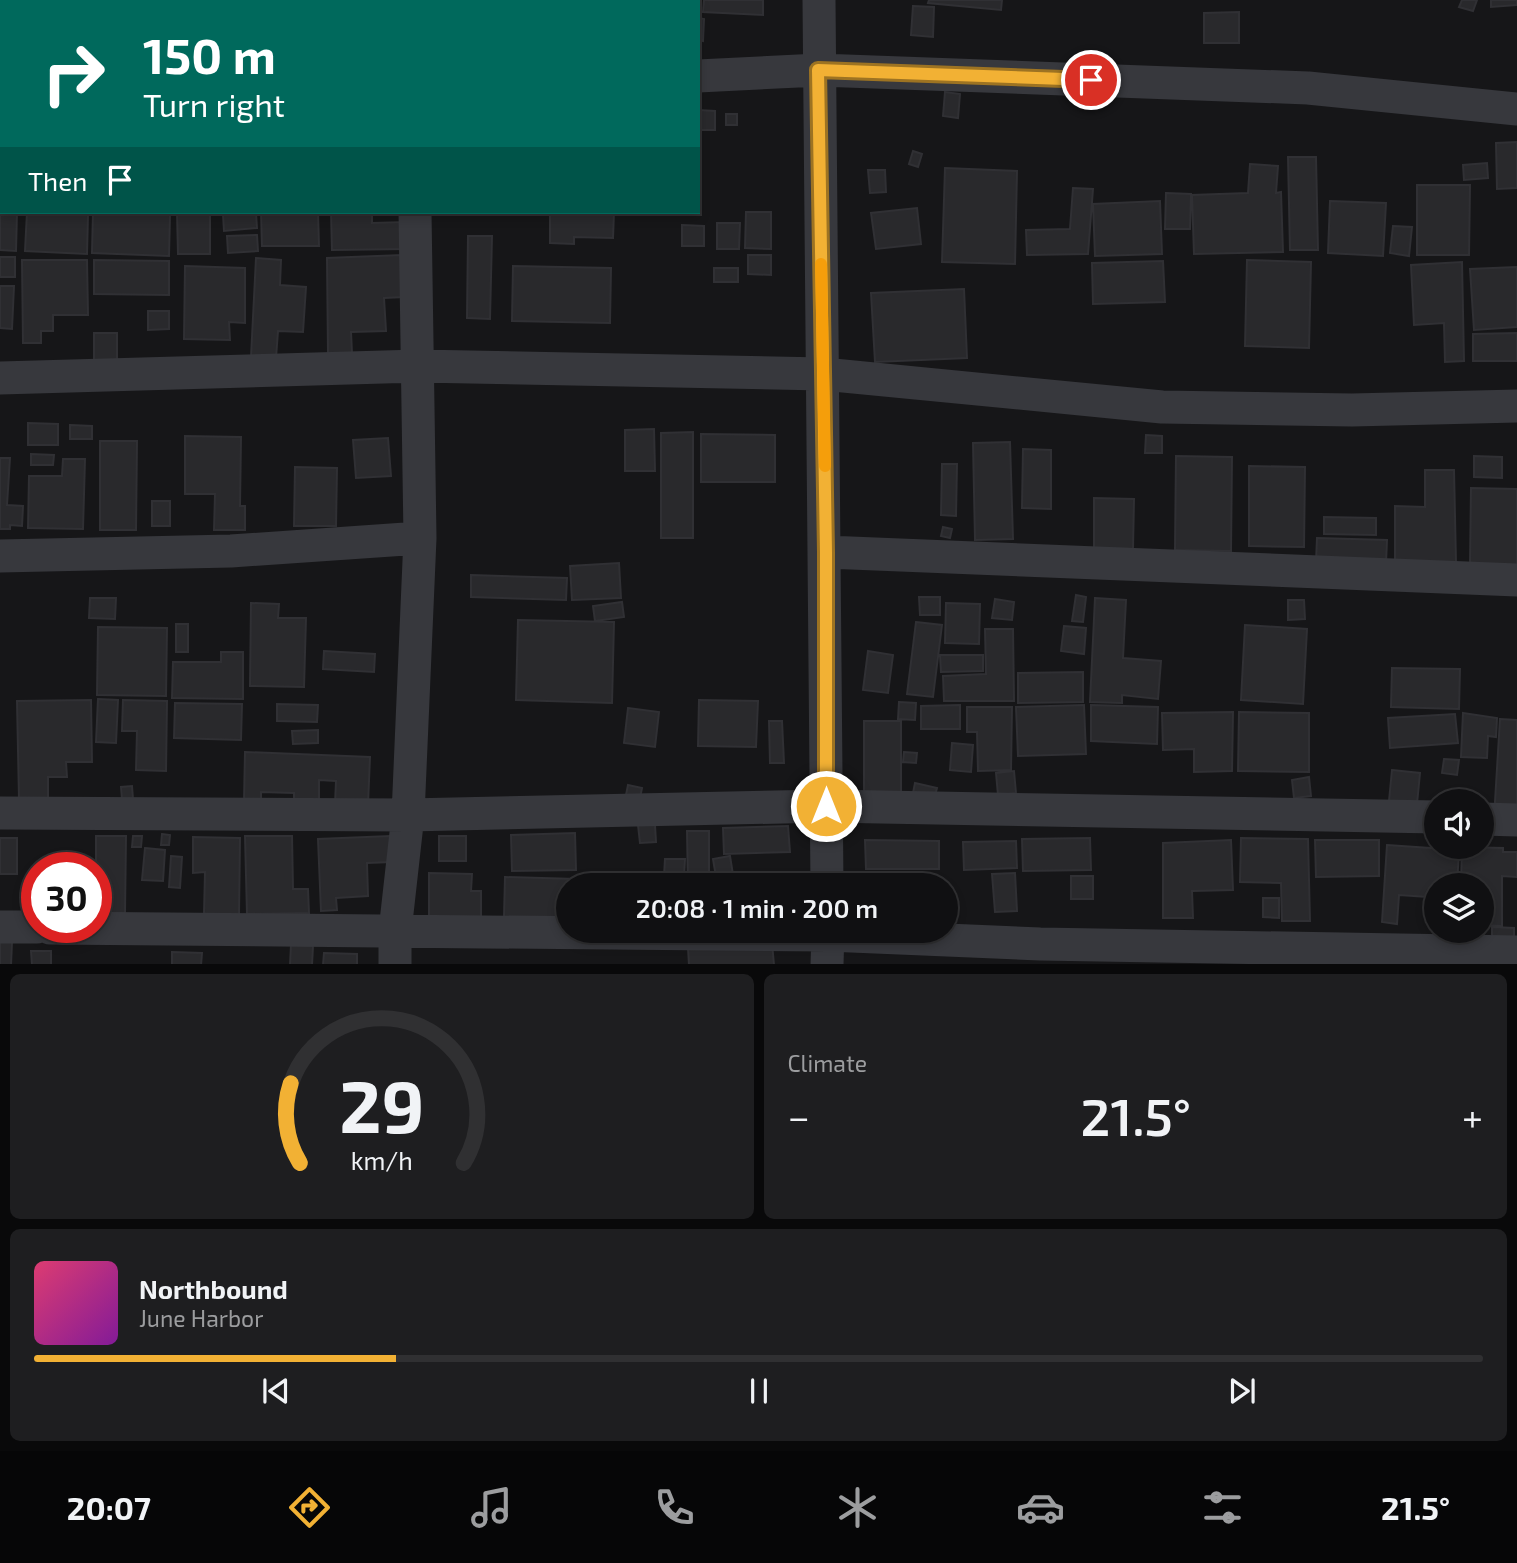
<!DOCTYPE html>
<meta charset="utf-8">
<style>
body{margin:0;font-family:"Exo 2",sans-serif;background:#1e1e20;color:#f1f3f6;height:100vh;display:flex;flex-direction:column;font-size:26px;white-space:nowrap}
*{box-sizing:border-box;margin:0}
p{font-size:23px;color:#9c9d9f}
.icon{flex:none;width:38px;height:38px;fill:none;stroke:currentColor;stroke-width:2;stroke-linecap:round;stroke-linejoin:round}
.map{position:relative;height:964px;overflow:hidden}
.sheet{display:flex;flex-direction:column;gap:10px;padding:10px;background:#09090a;flex:1}
.sheet>*{flex:none}
.banner{position:absolute;left:0px;top:0px;width:700px;height:214px;box-shadow:0 4px 10px #0003,0 0 0 2px #303032;background:#00695c;color:#fff;overflow:hidden}
.tools{position:absolute;left:1424px;top:789px;display:grid;gap:14px}
.tools a{display:grid;place-items:center;width:70px;height:70px;border-radius:50%;background:#101012;box-shadow:0 4px 10px #0003,0 0 0 2px #303032;font-size:35px}
.speed{position:absolute;left:21px;top:852px;display:flex;gap:14px;font-size:35px;font-weight:700;text-align:center}
.speed>*{display:grid;place-content:center;width:91px;height:91px;border-radius:50%;background:#101012;box-shadow:0 4px 10px #0003,0 0 0 2px #303032;line-height:1}
.speed .limit{border:10px solid #d22;background:#fff;color:#111}
.pin{position:absolute;display:grid;place-items:center;width:60px;height:60px;color:#fff;margin:-30px;border:4px solid #fff;border-radius:50%;box-shadow:0 2px 7px #0007}
.me{position:absolute;width:77px;margin:-38px;rotate:0deg;stroke-linejoin:round;filter:drop-shadow(0 0 5px #0008)}
.turn{display:flex;align-items:center;gap:24px;height:147px;padding:0 28px;font-size:32px}
.turn .icon{width:91px;height:91px;stroke-width:2.5}
.turn b{display:block;font-size:49px;line-height:60px}
.then{display:flex;align-items:center;height:66px;padding:0 28px;background:#0003;gap:14px;font-size:26px}
.big{font-size:52px;font-weight:600;line-height:1.1}
.sheet .tile{flex:1;display:flex;flex-direction:column;justify-content:center;gap:10px;min-width:0;padding:0 24px;border-radius:10px;background:#1e1e20}
.sheet .dial{align-items:center;gap:0}
.dial svg{height:182px;overflow:visible;fill:none;stroke:#303032;stroke-width:7;stroke-linecap:round;text-anchor:middle}
.dial text{fill:#f1f3f6;stroke:none}
.song{display:flex;align-items:center;gap:21px}
.cover{width:84px;height:84px;border-radius:10px;background:linear-gradient(135deg,hsl(340 70% 55%),hsl(290 70% 35%))}
.played{height:7px;border-radius:4px;background:linear-gradient(90deg,#f2b134 25%,#303032 25%)}
.keys{display:flex;justify-content:space-around;direction:ltr}
.heat{display:flex;justify-content:space-between;align-items:center;font-size:38px;direction:ltr}
.sheet .tiles{flex:1;display:grid;gap:10px;grid-template-columns:1fr 1fr}
.tile:last-child{grid-column:span 2}
.trip{position:absolute;left:556px;top:873px;width:402px;height:70px;border-radius:35px;background:#101012;box-shadow:0 4px 10px #0003,0 0 0 2px #303032;font-weight:600;line-height:70px;text-align:center}
.tabs{display:flex;height:112px;justify-content:space-around;align-items:center;background:#060607;color:#9c9d9f}
.tabs .icon{width:49px;height:49px}
.tabs .current{color:#f2b134}
.tabs b{font-size:32px;color:#f1f3f6}
.map>svg:first-child{display:block}
</style>
<div class="map">
<svg width="1517" height="965" viewBox="0 0 1517 965">
<rect width="100%" height="100%" fill="#161618"/>
<path fill="#29292c" stroke="#303034" stroke-width="2" d="M152,0h62v2h-62z
M704,0h59v15l-60,-3z
M929,0h73l-1,10 -73,-7z
M1462,0h15l-4,11 -14,-4z
M1491,0h26v5l-26,2z
M913,6l21,1 -1,30 -22,-2z
M1239,12v31h-35v-30z
M698,18l6,1 -1,22 -5,-1z
M945,92l15,2 -2,24 -15,-2z
M698,110l17,1v19h-17z
M726,114h11v11h-11z
M1517,142v46l-20,1 -1,-46z
M0,146l2,66h15l-1,39 -16,-1z
M913,151l9,3 -4,13 -9,-3z
M1288,157h28l2,93h-28z
M1487,163l1,15 -24,2 -1,-15z
M1250,164l28,2 -2,27 5,-1 2,60 -89,2 -2,-59 56,-2z
M945,168l72,3 -2,93 -73,-2z
M868,170h17l1,22 -16,1z
M1417,185h53l-1,70h-52z
M1073,188l20,1 -5,65 -61,1 -1,-25 44,-1z
M1166,193l25,1 -1,35h-25z
M1160,201l2,53 -67,2 -2,-52z
M1330,201l56,2 -3,53 -55,-3z
M917,208l4,36 -45,5 -5,-36z
M27,212l61,3 -1,39 -62,-3z
M93,212l77,3 -1,41 -77,-3z
M177,212h33v42h-32z
M261,212h57l1,34h-57z
M331,212h41v11l35,-1v27l-75,1z
M550,212h64l-1,26 -39,-1v7l-24,-1z
M746,212h25v37l-26,-1z
M256,213l1,15 -33,3 -1,-16z
M717,223h23l-1,26h-22z
M682,225l22,1v20h-22z
M1393,226l19,1 -3,29 -19,-3z
M257,235l1,16 -30,2 -1,-17z
M468,236h24l-2,83 -23,-1z
M402,255l2,42 -20,1 2,33 -35,1 1,21h-24l-1,-95z
M748,255h23v20l-23,-1z
M0,257h15v20h-15z
M256,258l25,2 -1,25 26,2 -3,45 -25,-1 -2,27 -25,-1z
M22,260h65l1,55h-35v16h-12v12h-18z
M94,260l75,1v34l-75,-1z
M1247,260l64,2 -2,86 -64,-2z
M1163,261l2,41 -72,2 -1,-41z
M1462,262l2,99 -19,1 -1,-39 -30,2 -3,-60z
M185,266l60,2v55l-16,-1 1,18 -46,-1z
M513,266l98,2 -1,55 -98,-2z
M1517,267v60l-43,3 -4,-61z
M714,268h24v14h-24z
M0,286h14l-2,43 -12,-1z
M964,289l3,69 -92,4 -4,-69z
M148,311h21v18l-21,1z
M94,333h23v27h-23z
M1517,333v28h-44v-27z
M28,423l30,1v21h-30z
M70,425l22,1v13h-22z
M654,429l1,42h-30v-41z
M693,432v106h-32v-105z
M701,434l74,1v47h-74z
M1146,435l16,1v17h-17z
M185,436l56,1 -1,69h5v24h-31l1,-36h-30z
M388,438l3,38 -35,2 -3,-38z
M100,441h37l-1,89h-36z
M1010,442l3,97 -38,1 -2,-97z
M1023,449l28,1v59l-29,-1z
M31,454l23,1 -1,10h-22z
M1176,456l56,1 -1,94 -56,-1z
M1474,456l28,1v21l-28,-1z
M0,458h10l-3,47 16,1 -1,20 -12,-1v4h-10z
M63,459h22l-2,70 -55,-1 1,-52h33z
M942,464h15l-1,52 -15,-1z
M1249,466l56,1 -1,80 -55,-1z
M295,467l42,1 -1,58h-42z
M1425,470h29l2,93 -61,-1v-56l30,1z
M1471,488l46,1v77l-47,-1z
M1094,498l40,1 -1,50 -39,-1z
M152,501h18v25h-18z
M1324,517l52,1v17l-52,-1z
M943,527l9,2 -2,9 -9,-2z
M1317,538l70,2 -1,23 -70,-1z
M619,563l2,35 -49,2 -2,-34z
M471,575l96,3 -1,22 -95,-3z
M1076,595l10,2 -3,25 -11,-1z
M919,597h21v18h-20z
M90,598h26l-1,21 -26,-1z
M1095,598l31,2 -3,58 38,3 -3,38 -36,-4v8l-32,-1z
M995,599l19,3 -2,18 -20,-2z
M1288,600h16l1,19 -17,1z
M622,602l2,15 -29,4 -2,-15z
M251,603l28,1 -1,14h28l-2,69 -54,-1z
M946,603l34,1 -1,40 -34,-1z
M518,620l96,2 -2,81 -96,-3z
M916,622l26,3 -9,72 -26,-3z
M176,624h12v28h-12z
M1245,625l62,4 -4,75 -62,-4z
M1064,626l22,2 -2,26 -23,-3z
M98,627l69,1 -1,68 -69,-1z
M985,629h28l1,72h-70l-1,-25 43,-2z
M324,651l51,3 -1,18 -51,-3z
M868,651l25,4 -5,38 -25,-3z
M221,652h22v47l-71,-1 1,-36h48z
M940,655h43v16l-42,1z
M1392,668l68,1 -1,40 -68,-2z
M1083,672v30l-65,1v-30z
M98,699l20,1 -2,43 -20,-1z
M91,700l1,62h-26l1,15h-19v22h-29l-2,-98z
M123,700l44,1 -1,70 -30,-1 1,-39h-15z
M699,700l59,1 -2,46 -58,-1z
M899,702l17,1 -1,17 -17,-1z
M175,703l67,1 -1,36 -67,-2z
M277,704l41,1 -1,17 -40,-1z
M960,705v24h-39v-23z
M1084,705l2,49 -68,2 -2,-49z
M1091,705l67,2 -1,37 -66,-3z
M967,707h45l-1,63 -33,1 -1,-39h-10z
M628,708l31,4 -4,35 -31,-4z
M1233,712l-1,59 -38,1v-23l-31,1 -1,-37z
M1239,712l70,1v59l-71,-1z
M1463,713l34,5 -1,19 -8,-1 -1,22 -26,-1z
M1455,714l3,29 -68,5 -2,-30z
M1500,719l17,1v99l-23,-1z
M769,721h13l2,42h-14z
M864,721h37v75h-37z
M318,730v13l-25,1 -1,-13z
M952,743l21,2 -2,27 -21,-2z
M245,752l125,5 -2,48 -33,-1 1,-23 -17,-1v24l-25,-5v-6l-33,-1v10l-17,-1z
M904,752l13,1 -1,10 -13,-1z
M1444,759l15,1 -2,15 -15,-2z
M1392,770l28,3 -3,31 -28,-3z
M1014,771l2,22 -18,2 -2,-22z
M1309,777l2,19 -17,2 -2,-18z
M915,783l22,5 -4,15 -21,-5z
M628,785l14,3 -3,15 -14,-3z
M132,786l1,13h-11l-1,-12z
M638,825h17l1,17 -16,1z
M788,826l2,26 -66,2 -1,-26z
M687,831h22v55h-21z
M575,833l1,37 -64,1 -1,-36z
M162,834l8,1 -1,10h-8z
M96,836h30l-1,77h-29z
M133,836h9l-1,11h-9z
M245,836h47l1,53h15l1,24 -62,1z
M390,836l1,26 -24,1 1,33 -32,2 1,12 -16,1 -3,-72z
M439,836h27v25h-27z
M193,837l47,1 -1,77 -35,-1 1,-42 -12,1z
M0,838h17v36h-17z
M1090,838l1,32 -68,1 -1,-32z
M1241,838l67,1 2,82h-28l-1,-38 -41,-1z
M865,840l74,1v28h-73z
M1231,840l2,50 -41,1 1,27h-30v-75z
M1315,840h64v36l-63,1z
M1016,841l1,27 -53,2 -1,-28z
M1387,845l72,5 -2,36h-20v40h-8l-1,-29 -29,-2 -2,29 -15,-2z
M1462,847l41,1v4h14v25l-15,-1v50l-20,-1v-39h-21z
M145,848l20,2 -2,31 -21,-1z
M171,856l11,1 -2,31 -11,-1z
M730,856l4,25 -17,2 -4,-24z
M665,859h20l-1,17h-20z
M429,873l43,1 -1,17h10v27l-52,-1z
M1015,873l2,38 -22,1 -3,-38z
M1071,876h22v23h-22z
M505,877l71,2v7h-7v33l-65,-2z
M937,877l1,9h-16l-1,-6z
M612,880l70,1v5h-70z
M1263,898h16v20l-16,-1z
M1492,927l22,1v14h-22z
M0,942h12l-1,23h-11z
M772,943l2,22h-85l-1,-17z
M291,945l22,1 -1,19h-22z
M31,951h20v14h-19z
M172,952l30,1 -1,12h-29z
M324,953l33,1v11h-34z"/>
<g fill="none" stroke-linecap="round" stroke-linejoin="round">
<path stroke="#37383d" stroke-width="33" d="M412,0v2
M819,0l8,886
M0,63h2
M698,76l121,-6 489,18 209,21
M0,378l418,-12 405,8 339,33 190,3 165,-4
M826,552l691,28
M0,556l231,-5 189,-13
M0,813l408,2 418,-9 611,11
M1482,819l35,1
M0,927h37
M50,928l778,7 212,9 477,8
M395,965v-34l13,-116 12,-277 -5,-326
M827,965l1,-34"/>
</g>
<g fill="none" stroke-linecap="round" stroke-linejoin="round">
<defs>
<path id="route" d="M826,806v-254l-8,-482 273,10"/>
</defs>
<use href="#route" stroke="#9d7322" stroke-width="18"/>
<use href="#route" stroke="#f2b134" stroke-width="12"/>
<path stroke="#f59e0b" stroke-width="12" d="M821,264l4,202"/>
</g>
</svg>
<div class="tools">
<a><svg class="icon" aria-label="sound" viewBox="0 0 24 24"><path d="M4 9h4l5-4v14l-5-4H4zM17 9q2 3 0 6"/></svg></a>
<a><svg class="icon" aria-label="layers" viewBox="0 0 24 24"><path d="M12 4l9 5-9 5-9-5zM3 14l9 5 9-5"/></svg></a>
</div>
<div class="speed"><div class="limit">30</div></div>
<div class="pin" style="left:1091px;top:80px;background:#d93025"><svg class="icon" aria-label="arrive" viewBox="0 0 24 24"><path d="M6 21V4h12l-3 4 3 4H6"/></svg></div>
<svg class="me" style="left:826px;top:806px" viewBox="-20 -20 40 40"><circle r="17" fill="#f2b134" stroke="#fff" stroke-width="3"/><path d="M0-11L8 9 0 5-8 9z" fill="#fff"/></svg>
<div class="trip">20:08 · 1 min · 200 m</div>
<div class="banner">
<div class="turn"><svg class="icon" aria-label="right" viewBox="0 0 24 24"><path d="M7 20v-9h11M14 6l5 5-5 5"/></svg><div><b>150 m</b>Turn right</div></div>
<div class="then">Then<svg class="icon" aria-label="arrive" viewBox="0 0 24 24"><path d="M6 21V4h12l-3 4 3 4H6"/></svg></div>
</div>
</div>
<section class="sheet">
<div class="tiles">
<div class="tile dial"><svg viewBox="0 0 100 80">
<path d="M14 69A42 42 0 1 1 86 69"/>
<path d="M14 69A42 42 0 0 1 10 34" stroke="#f2b134"/>
<text x="50" y="56" font-size="32" font-weight="700">29</text>
<text x="50" y="72" font-size="11">km/h</text>
</svg></div>
<div class="tile"><p>Climate</p>
<div class="heat"><a>−</a><b class="big">21.5°</b><a>+</a></div>
</div>
<div class="tile">
<div class="song"><i class="cover"></i><div><b>Northbound</b><p>June Harbor</p></div></div>
<div class="played"></div>
<div class="keys"><svg class="icon" aria-label="previous" viewBox="0 0 24 24"><path d="M18 5L8 12l10 7zM5 5v14"/></svg><svg class="icon" aria-label="pause" viewBox="0 0 24 24"><path d="M8 5v14M16 5v14"/></svg><svg class="icon" aria-label="next" viewBox="0 0 24 24"><path d="M6 5l10 7-10 7zM19 5v14"/></svg></div>
</div>
</div>
</section>
<nav class="tabs">
<b>20:07</b>
<svg class="icon current" aria-label="directions" viewBox="0 0 24 24"><path d="M12 3l9 9-9 9-9-9zM9 14v-3h6M13 9l2 2-2 2"/></svg>
<svg class="icon" aria-label="music" viewBox="0 0 24 24"><path d="M9 18V5l10-2v13"/><circle cx="6" cy="18" r="3"/><circle cx="16" cy="16" r="3"/></svg>
<svg class="icon" aria-label="phone" viewBox="0 0 24 24"><path d="M5 4h4l2 5-3 2q2 4 5 5l2-3 5 2v4C11 20 4 13 5 4z"/></svg>
<svg class="icon" aria-label="climate" viewBox="0 0 24 24"><path d="M12 3v18M4 7l16 10M4 17L20 7"/></svg>
<svg class="icon" aria-label="car" viewBox="0 0 24 24"><path d="M5 17H2v-5l4-1 3-4h7l3 4 3 1v5h-3M9 17h6M6 11h13"/><circle cx="7" cy="17" r="2"/><circle cx="17" cy="17" r="2"/></svg>
<svg class="icon" aria-label="filters" viewBox="0 0 24 24"><path d="M4 7h16M4 17h16"/><circle cx="9" cy="7" r="2"/><circle cx="15" cy="17" r="2"/></svg>
<b>21.5°</b>
</nav>
